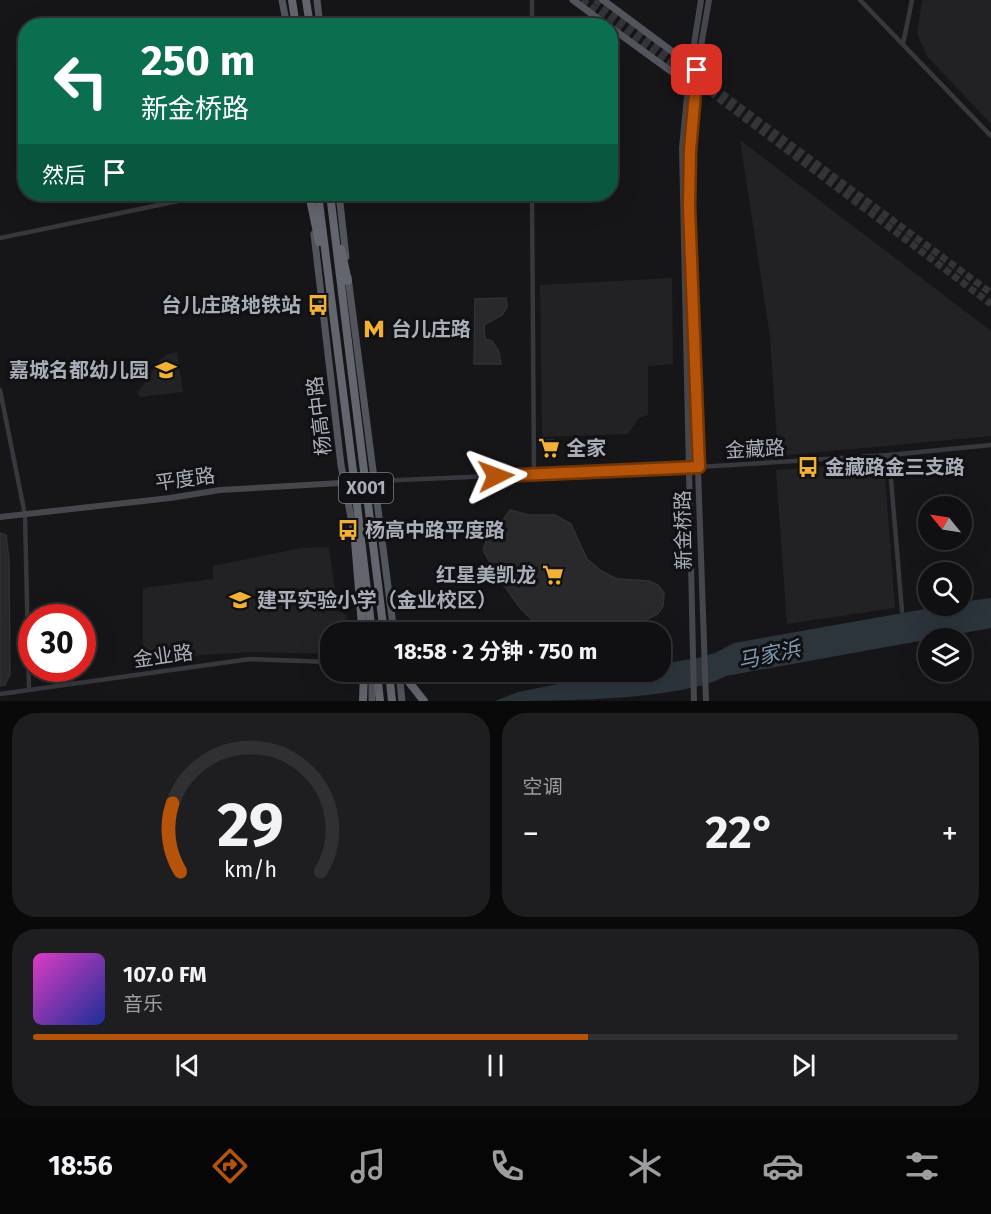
<!DOCTYPE html>
<html lang="zh">
<meta charset="utf-8">
<style>
body{margin:0;font-family:"Fira Sans","Noto Sans SC",sans-serif;background:#1e1e20;color:#f1f3f6;height:100vh;display:flex;flex-direction:column;font-size:22px;white-space:nowrap}
*{box-sizing:border-box;margin:0}
p{font-size:20px;color:#9c9d9f}
.icon{flex:none;width:33px;height:33px;fill:none;stroke:currentColor;stroke-width:2;stroke-linecap:round;stroke-linejoin:round}
.map{position:relative;height:701px;overflow:hidden}
.side{display:flex;flex-direction:column;gap:12px;padding:12px;background:#09090a;flex:1}
.side>*{flex:none}
.top-card{position:absolute;left:18px;top:18px;width:600px;height:183px;border-radius:24px;box-shadow:0 6px 24px #0002,0 0 0 2px #303032;background:#0b6e4f;color:#fff;overflow:hidden}
.needle{width:39px;rotate:300deg}
.controls{position:absolute;left:918px;top:496px;display:grid;gap:12px}
.controls a{display:grid;place-items:center;width:54px;height:54px;border-radius:50%;background:#101012;box-shadow:0 6px 24px #0002,0 0 0 2px #303032;font-size:30px}
.speed{position:absolute;left:18px;top:604px;display:flex;gap:12px;font-size:30px;font-weight:700;text-align:center}
.speed>*{display:grid;place-content:center;width:78px;height:78px;border-radius:50%;background:#101012;box-shadow:0 6px 24px #0002,0 0 0 2px #303032;line-height:1}
.speed .limit{border:9px solid #d22;background:#fff;color:#111}
.pin{position:absolute;display:grid;place-items:center;width:51px;height:51px;color:#fff;margin:-26px;border-radius:12px;box-shadow:0 3px 9px #0006}
.me{position:absolute;width:66px;margin:-33px;rotate:87deg;stroke-linejoin:round;filter:drop-shadow(0 0 4px #0008)}
.turn{display:flex;align-items:center;gap:21px;height:126px;padding:0 24px;font-size:27px}
.turn .icon{width:78px;height:78px;stroke-width:2.5}
.turn b{display:block;font-size:42px;line-height:51px}
.then{display:flex;align-items:center;height:57px;padding:0 24px;background:#0003;gap:12px;font-size:22px}
.big{font-size:45px;font-weight:700;line-height:1.1}
.side .card{flex:1;display:flex;flex-direction:column;justify-content:center;gap:9px;min-width:0;padding:0 21px;border-radius:24px;background:#1e1e20}
.side .dial{align-items:center;gap:0}
.dial svg{height:156px;overflow:visible;fill:none;stroke:#303032;stroke-width:7;stroke-linecap:round;text-anchor:middle}
.dial text{fill:#f1f3f6;stroke:none}
.song{display:flex;align-items:center;gap:18px}
.cover{width:72px;height:72px;border-radius:9px;background:linear-gradient(135deg,hsl(310 70% 55%),hsl(230 70% 35%))}
.played{height:6px;border-radius:3px;background:linear-gradient(90deg,#b45309 60%,#303032 60%)}
.keys{display:flex;justify-content:space-around;direction:ltr}
.heat{display:flex;justify-content:space-between;align-items:center;font-size:33px;direction:ltr}
.side .tiles{flex:1;display:grid;gap:12px;grid-template-columns:1fr 1fr}
.card:last-child{grid-column:span 2}
.trip{position:absolute;left:320px;top:622px;width:351px;height:60px;border-radius:24px;background:#101012;box-shadow:0 6px 24px #0002,0 0 0 2px #303032;font-weight:700;line-height:60px;text-align:center}
.menu{display:flex;height:96px;justify-content:space-around;align-items:center;background:#060607;color:#9c9d9f}
.menu .icon{width:42px;height:42px}
.menu .selected{color:#b45309}
.menu b{font-size:27px;color:#f1f3f6}
.map>svg:first-child{display:block}
</style>
<div class="map">
<svg width="991" height="701" viewBox="0 0 991 701">
<rect width="100%" height="100%" fill="#161618"/>
<path fill="#222225" d="M922,0h69v124l-64,-68 -10,-22z
M740,140l251,191v105l-213,20 -8,-119z
M672,278l1,86 -25,2v49l-9,3 -11,16 -86,3 -2,-152z
M177,352l6,40 -43,5 -3,-3 22,-33 9,-7z
M884,462l11,146 -108,16 -11,-154z
M329,547l9,64 9,4 -1,18h-16v21l-80,-2 -48,3 -59,10v-77l70,-9v-13l88,-18z"/>
<path fill="#2c353c" d="M991,598v30l-265,48c-46,25 -173,25 -231,25l23,-9 100,-20h42v-8l38,-6 17,-5 19,-10 208,-37h20v-4z"/>
<path fill="#29292c" stroke="#303034" stroke-width="1.5" d="M506,298l1,9 -5,8 -18,10 1,14 7,2 7,11 2,12h-27l1,-65z
M544,440h10v17h-10z
M510,510l19,5h26l16,9 16,35 14,12 16,8 32,2 9,4 6,8 -1,13 -5,8 -40,19h-70l-4,-2 -23,-22 -21,-29 -17,-30 6,-17 8,-5z
M0,533l6,2 3,25 1,114 -5,11 -5,1z"/>
<g fill="none" stroke-linecap="round" stroke-linejoin="round">
<path stroke="#333438" stroke-width="7" stroke-dasharray="7 3.5" stroke-linecap="butt" d="M582,0l107,76 302,228
M595,0l396,293"/>
<path stroke="#37383d" stroke-width="4.5" d="M860,0l131,136
M532,26v-26
M903,44l9,-44
M532,194l2,280
M0,238l212,-44
M0,390l25,125 4,175
M889,455l13,156
M376,481l323,-14 190,-12 102,-10
M0,694l250,-35 80,3"/>
<path stroke="#45474d" stroke-width="6" d="M0,517l170,-19 50,-8 156,-9
M694,701l-12,-553 7,-72 12,-76
M706,701l-17,-494 6,-126 14,-81"/>
<path stroke="#53555c" stroke-width="7" d="M282,0l5,26
M317,0l3,26
M573,0l35,26
M603,0l94,70
M610,27l84,61
M310,194l2,14
M339,194l7,63
M314,234l27,231 15,79
M348,277l46,356
M365,612l2,21
M372,672v29
M399,672l3,29"/>
<path stroke="#63666e" stroke-width="8" d="M292,0l4,26
M306,0l4,26
M318,194l35,277
M330,194l18,148
M311,204l8,38
M341,249l7,32
M377,672l3,29
M389,672l3,29
M401,672l23,29
M363,701l1,-29"/>
<path stroke="#63666e" stroke-width="8" d="M348,342l36,291
M353,471l19,162
M355,541l7,85"/>
</g>
<g fill="none" stroke-linecap="round" stroke-linejoin="round">
<defs>
<path id="route" d="M496,476l203,-9 -10,-260 1,-57 7,-80"/>
</defs>
<use href="#route" stroke="#753606" stroke-width="15"/>
<use href="#route" stroke="#b45309" stroke-width="10"/>
</g>
<defs>
<symbol id="bus-bare" viewBox="-9 -9 18 18"><path d="M-5-6H5V4H4V6H2V4H-2V6H-4V4H-5ZM-3.5-4V0h7V-4ZM-3.5 1.2v1.5H-2V1.2ZM2 1.2v1.5H3.5V1.2Z" fill="#f2b134" stroke="#111113" stroke-width="2.5" paint-order="stroke"/></symbol>
<symbol id="metro-bare" viewBox="-9 -9 18 18"><path d="M-5.5 5V-5H-3L0 0L3-5H5.5V5H3V-.5L0 4L-3-.5V5Z" fill="#f2b134" stroke="#111113" stroke-width="2.5" paint-order="stroke"/></symbol>
<symbol id="school-bare" viewBox="-9 -9 18 18"><path d="M0-5L7-2L0 1L-7-2ZM-4 1L0 2.5L4 1V4Q0 6-4 4Z" fill="#f2b134" stroke="#111113" stroke-width="2.5" paint-order="stroke"/></symbol>
<symbol id="supermarket-bare" viewBox="-9 -9 18 18"><path d="M-6-5.5h2.5l.6 2H6L4.5 2H-2.5L-4.4-4H-6ZM-1.5 3.2a1.3 1.3 0 1 0 .1 0ZM3 3.2a1.3 1.3 0 1 0 .1 0Z" fill="#f2b134" stroke="#111113" stroke-width="2.5" paint-order="stroke"/></symbol>
</defs>
<g fill-rule="evenodd">
<use href="#bus-bare" x="303" y="290" width="30" height="30"/>
<use href="#metro-bare" x="359" y="314" width="30" height="30"/>
<use href="#school-bare" x="151" y="355" width="30" height="30"/>
<use href="#supermarket-bare" x="534" y="433" width="30" height="30"/>
<use href="#bus-bare" x="793" y="452" width="30" height="30"/>
<use href="#bus-bare" x="333" y="515" width="30" height="30"/>
<use href="#supermarket-bare" x="538" y="560" width="30" height="30"/>
<use href="#school-bare" x="225" y="585" width="30" height="30"/>
</g>
<g text-anchor="middle" dominant-baseline="central" stroke-width="6" stroke-linejoin="round" paint-order="stroke">
<rect fill="#111113" stroke="#7b7e86" stroke-width="1.5" x="339" y="473" width="54" height="30" rx="4.5"/>
<g font-size="18" font-weight="bold" fill="#a8adb8">
<text x="366" y="488">X001</text>
</g>
<g font-size="20" font-weight="bold" fill="#a8adb8" stroke="#111113" text-anchor="start">
<text x="301" y="305" text-anchor="end">台儿庄路地铁站</text>
<text x="391" y="329">台儿庄路</text>
<text x="149" y="370" text-anchor="end">嘉城名都幼儿园</text>
<text x="566" y="448">全家</text>
<text x="825" y="467">金藏路金三支路</text>
<text x="365" y="530">杨高中路平度路</text>
<text x="536" y="575" text-anchor="end">红星美凯龙</text>
<text x="257" y="600">建平实验小学（金业校区）</text>
</g>
<g font-size="20" fill="#a8adb8" stroke="#111113">
<text transform="translate(319 416) rotate(-97)">杨高中路</text>
<text transform="translate(755 449) rotate(-3)">金藏路</text>
<text transform="translate(185 479) rotate(-8)">平度路</text>
<text transform="translate(683 530) rotate(-91)">新金桥路</text>
<text transform="translate(163 656) rotate(-8)">金业路</text>
</g>
<g font-size="21" font-style="italic" fill="#7f9bb3" stroke="#111113">
<text transform="translate(769 655) rotate(-12)">马家浜</text>
</g>
</g>
</svg>
<div class="controls">
<a><svg class="needle" viewBox="-14 -14 28 28"><path d="M0-13l5 13h-10z" fill="#e53935"/><path d="M0 13l5-13h-10z" fill="#9c9d9f"/></svg></a>
<a><svg class="icon" aria-label="search" viewBox="0 0 24 24"><circle cx="10" cy="10" r="6"/><path d="M15 15l6 6"/></svg></a>
<a><svg class="icon" aria-label="layers" viewBox="0 0 24 24"><path d="M12 4l9 5-9 5-9-5zM3 14l9 5 9-5"/></svg></a>
</div>
<div class="speed"><div class="limit">30</div></div>
<div class="pin" style="left:697px;top:70px;background:#d93025"><svg class="icon" aria-label="arrive" viewBox="0 0 24 24"><path d="M6 21V4h12l-3 4 3 4H6"/></svg></div>
<svg class="me" style="left:496px;top:476px" viewBox="-20 -20 40 40"><path d="M0-17L14 15 0 8-14 15z" fill="#b45309" stroke="#fff" stroke-width="4"/></svg>
<div class="trip">18:58 · 2 分钟 · 750 m</div>
<div class="top-card">
<div class="turn"><svg class="icon" aria-label="left" viewBox="0 0 24 24"><path d="M17 20v-9H6M10 6l-5 5 5 5"/></svg><div><b>250 m</b>新金桥路</div></div>
<div class="then">然后<svg class="icon" aria-label="arrive" viewBox="0 0 24 24"><path d="M6 21V4h12l-3 4 3 4H6"/></svg></div>
</div>
</div>
<section class="side">
<div class="tiles">
<div class="card dial"><svg viewBox="0 0 100 80">
<path d="M14 69A42 42 0 1 1 86 69"/>
<path d="M14 69A42 42 0 0 1 10 34" stroke="#b45309"/>
<text x="50" y="56" font-size="32" font-weight="700">29</text>
<text x="50" y="72" font-size="11">km/h</text>
</svg></div>
<div class="card"><p>空调</p>
<div class="heat"><a>−</a><b class="big">22°</b><a>+</a></div>
</div>
<div class="card">
<div class="song"><i class="cover"></i><div><b>107.0 FM</b><p>音乐</p></div></div>
<div class="played"></div>
<div class="keys"><svg class="icon" aria-label="previous" viewBox="0 0 24 24"><path d="M18 5L8 12l10 7zM5 5v14"/></svg><svg class="icon" aria-label="pause" viewBox="0 0 24 24"><path d="M8 5v14M16 5v14"/></svg><svg class="icon" aria-label="next" viewBox="0 0 24 24"><path d="M6 5l10 7-10 7zM19 5v14"/></svg></div>
</div>
</div>
</section>
<nav class="menu">
<b>18:56</b>
<svg class="icon selected" aria-label="directions" viewBox="0 0 24 24"><path d="M12 3l9 9-9 9-9-9zM9 14v-3h6M13 9l2 2-2 2"/></svg>
<svg class="icon" aria-label="music" viewBox="0 0 24 24"><path d="M9 18V5l10-2v13"/><circle cx="6" cy="18" r="3"/><circle cx="16" cy="16" r="3"/></svg>
<svg class="icon" aria-label="phone" viewBox="0 0 24 24"><path d="M5 4h4l2 5-3 2q2 4 5 5l2-3 5 2v4C11 20 4 13 5 4z"/></svg>
<svg class="icon" aria-label="climate" viewBox="0 0 24 24"><path d="M12 3v18M4 7l16 10M4 17L20 7"/></svg>
<svg class="icon" aria-label="car" viewBox="0 0 24 24"><path d="M5 17H2v-5l4-1 3-4h7l3 4 3 1v5h-3M9 17h6M6 11h13"/><circle cx="7" cy="17" r="2"/><circle cx="17" cy="17" r="2"/></svg>
<svg class="icon" aria-label="filters" viewBox="0 0 24 24"><path d="M4 7h16M4 17h16"/><circle cx="9" cy="7" r="2"/><circle cx="15" cy="17" r="2"/></svg>
</nav>
